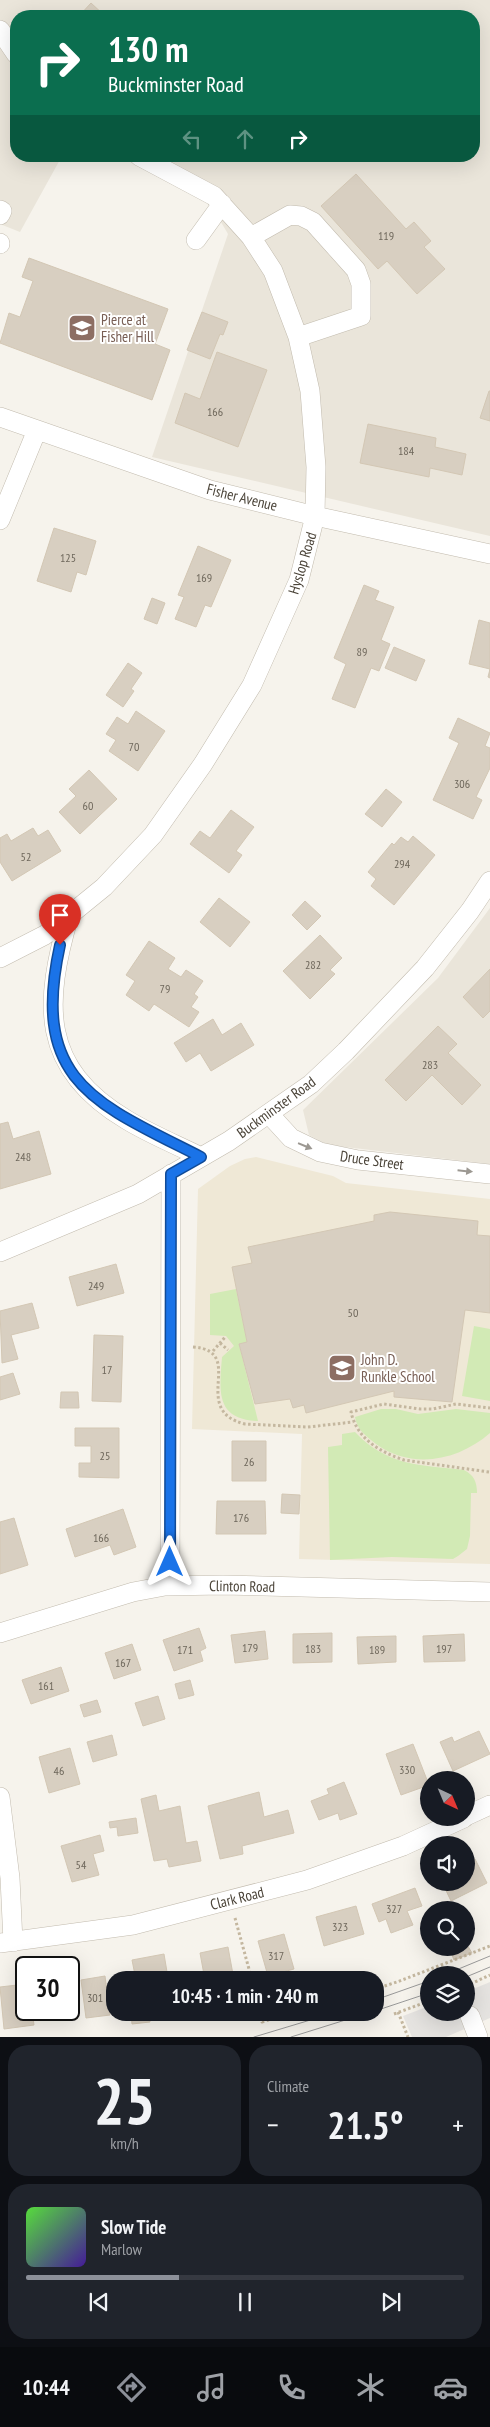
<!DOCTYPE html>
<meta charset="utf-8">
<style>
body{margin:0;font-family:"PT Sans Narrow",sans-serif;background:#20242c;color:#f1f3f6;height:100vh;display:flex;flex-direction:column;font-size:19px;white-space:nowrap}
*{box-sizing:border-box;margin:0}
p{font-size:16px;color:#9ea1a6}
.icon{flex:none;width:28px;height:28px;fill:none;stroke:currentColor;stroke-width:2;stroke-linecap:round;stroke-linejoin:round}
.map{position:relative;height:2037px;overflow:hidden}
.side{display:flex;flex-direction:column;gap:8px;padding:8px;background:#0d0f14;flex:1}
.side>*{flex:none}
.banner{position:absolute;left:10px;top:10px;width:470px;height:152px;border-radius:20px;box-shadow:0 5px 20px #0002;background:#0b6e4f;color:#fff;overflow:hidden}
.needle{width:32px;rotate:136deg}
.fabs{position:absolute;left:420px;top:1771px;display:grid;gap:10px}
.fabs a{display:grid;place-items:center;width:55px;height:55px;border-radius:50%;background:#171b24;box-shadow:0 5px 20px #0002;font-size:25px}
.speed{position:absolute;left:15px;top:1956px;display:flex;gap:10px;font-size:25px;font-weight:700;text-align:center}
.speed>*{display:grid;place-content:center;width:65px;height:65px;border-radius:50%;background:#171b24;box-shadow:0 5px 20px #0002;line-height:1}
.speed .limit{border:2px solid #111;border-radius:8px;background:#fff;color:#111}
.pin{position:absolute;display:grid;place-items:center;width:42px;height:42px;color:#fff;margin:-51px -21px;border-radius:50% 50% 50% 0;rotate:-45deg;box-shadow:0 0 5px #0007}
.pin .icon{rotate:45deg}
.me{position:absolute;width:55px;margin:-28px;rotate:0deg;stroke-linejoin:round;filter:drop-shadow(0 0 4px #0008)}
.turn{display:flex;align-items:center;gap:18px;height:105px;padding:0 15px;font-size:22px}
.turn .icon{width:65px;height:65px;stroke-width:2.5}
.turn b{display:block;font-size:35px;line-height:42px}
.lanes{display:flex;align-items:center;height:48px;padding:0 15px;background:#0003;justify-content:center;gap:25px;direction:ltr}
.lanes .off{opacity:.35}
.big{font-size:38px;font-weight:700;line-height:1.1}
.side .card{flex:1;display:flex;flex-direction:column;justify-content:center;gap:8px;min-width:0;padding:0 18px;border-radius:20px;background:#20242c}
.side .dial{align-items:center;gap:0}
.dial b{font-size:65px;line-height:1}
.song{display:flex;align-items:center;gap:15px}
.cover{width:60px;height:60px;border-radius:8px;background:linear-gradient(135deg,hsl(110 70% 55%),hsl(260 70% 35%))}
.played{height:5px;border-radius:2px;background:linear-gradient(90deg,#8c9099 35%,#363941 35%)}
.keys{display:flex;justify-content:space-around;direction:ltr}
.heat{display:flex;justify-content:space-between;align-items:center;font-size:28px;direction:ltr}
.side .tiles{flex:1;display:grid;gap:8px;grid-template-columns:1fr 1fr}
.card:last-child{grid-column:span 2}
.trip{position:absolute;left:106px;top:1971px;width:278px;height:50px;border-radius:20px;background:#171b24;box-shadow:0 5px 20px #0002;font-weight:700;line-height:50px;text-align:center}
.tab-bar{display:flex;height:80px;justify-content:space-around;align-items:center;background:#090b0e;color:#9ea1a6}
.tab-bar .icon{width:35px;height:35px}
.tab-bar .on{color:#8c9099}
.tab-bar b{font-size:22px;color:#f1f3f6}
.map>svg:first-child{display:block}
</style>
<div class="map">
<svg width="490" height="2037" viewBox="0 0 490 2037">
<rect width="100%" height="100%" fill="#f6f3ec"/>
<path fill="#eae5da" d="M0,0h490v536l-338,-79 76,-223 -20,-34 -82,-44h348v-140h-458v140h46l-42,76 -20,-8z
M490,908v256l-162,-19 -19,-10 -6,-25 135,-132z"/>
<path fill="#efe8d6" d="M256,1157l77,19 13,7 144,16v365l-191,-5 3,-125 -110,-5 6,-240 32,-23 15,-7z"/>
<path fill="#d2eab5" d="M236,1289l11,53 -8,2 19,77c-42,-2 -39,-28 -36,-64l12,-11 -8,-10 -16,-1v-41z
M474,1326l16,3v72l-28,-5z
M381,1409h15l22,5 38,-5 34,4v20c-32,28 -78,37 -114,11 -10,-8 -19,-14 -21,-27z
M355,1432c32,34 65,33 109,38 10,5 13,12 13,23h-6l-1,43 -3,13 -9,7 -5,3 -61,-2 -62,3 -2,-113 14,-2v-11z"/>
<path fill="#e5e3e0" d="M490,1982v36l-44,19h-34l-9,-21 26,-10v6h37v-20z"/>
<path fill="#d8cfc1" stroke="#d3c7b4" d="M91,3l14,13h-26z
M356,174l50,55 8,-7 17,19 -7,6 21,22 -28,25 -30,-33 -9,8 -57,-63z
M29,258l139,51 -13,35 15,6 -18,50 -152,-57 9,-30 11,4 13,-36 -11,-4z
M202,312l26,10 -5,13 -3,-1 -10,25 -23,-9z
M217,352l50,18 -29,77 -63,-24 10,-30 15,6z
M489,391h1v30l-10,-3z
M368,424l68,14 -1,9 31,7 -4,21 -32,-7 -1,9 -69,-14z
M54,528l42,13 -10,34 -9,-3 -6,20 -34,-11z
M198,546l33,14 -20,47 -6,-2 -9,22 -21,-8 9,-22 -6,-2z
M364,585l15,6 -4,9 19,7 -13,33 9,4 -11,27 -8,-3 -16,40 -23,-9 14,-35 -12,-6z
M152,598l13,5 -8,21 -13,-5z
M479,620l11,3v55l-2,-1 2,-8 -21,-5z
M394,647l31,13 -9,21 -31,-13z
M128,663l14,10 -11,16 3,2 -11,16 -17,-12z
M136,711l29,20 -27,40 -29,-20 7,-11 -10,-6 11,-17 11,7z
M458,718l32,15 -5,13 5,2v20l-14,29 6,3 -9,19 -40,-19 26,-57 -10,-5z
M89,770l28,29 -37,35 -21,-22 17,-16 -7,-7z
M386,789l16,13 -20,25 -17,-13z
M231,810l23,17 -18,24 6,4 -13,18 -39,-29 10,-13 10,7z
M33,828l5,8 10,-6 13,21 -49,30 -12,-19v-24l7,-4 4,7z
M413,836l22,19 -41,50 -23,-19 5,-7 -8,-7 24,-29 2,2 7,-8 7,5z
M219,898l31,24 -20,25 -30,-25z
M305,901l16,15 -14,14 -15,-15z
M320,935l22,23 -12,12 5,4 -25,25 -27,-28z
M149,941l26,17 -7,11 13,8 5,-7 17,11 -9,13 4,3 -7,10 8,5 -10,15 -35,-23 -5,7 -23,-16 9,-14 -9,-6z
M490,969v42l-7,7 -20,-21z
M213,1019l9,16 19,-12 13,22 -43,26 -11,-18 -14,9 -12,-19z
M438,1026l19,18 -9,9 33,32 -19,20 -30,-30 -26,26 -21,-21z
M8,1122l5,17 26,-8 12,43 -51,15v-65z
M390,1212l88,9 -1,14 13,1v77l-25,-3 -13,92 -58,-5v-6l-88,22 -2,-8 -11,3 -3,-9 -35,5 -16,-60 8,-2 -15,-75 20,-4 -4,-16 126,-26v-6z
M116,1264l8,29 -47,13 -8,-29z
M32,1303l7,25 -28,7 7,24 -16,4 -2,-52z
M94,1335l29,1 -2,66 -29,-1z
M13,1373l7,21 -20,6v-23z
M61,1392h17l1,16h-19z
M75,1428h44v50l-40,-1v-14h12v-17h-16z
M232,1441h34v40h-34z
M282,1494l18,1 -1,19 -18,-1z
M217,1501h48l1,33h-50z
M123,1509l13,38 -22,8 -4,-10 -35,12 -9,-28z
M14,1518l14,47 -28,9v-52z
M199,1628l7,20 -6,3 3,10 -29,10 -11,-31z
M265,1631l3,28 -33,4 -4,-28z
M332,1633v29l-39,1v-29z
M464,1634l1,27 -41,1 -1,-26z
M396,1636v26l-38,2 -1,-27z
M132,1644l9,26 -27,9 -9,-26z
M61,1667l8,24 -38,13 -9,-24z
M190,1680l4,15 -15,4 -4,-15z
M158,1696l7,23 -22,7 -8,-23z
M97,1700l4,12 -17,5 -4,-12z
M479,1731l11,23 -37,17 -13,-29 12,-5 2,5z
M112,1735l5,20 -24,7 -6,-20z
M413,1744l16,41 -28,10 -15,-41z
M70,1748l10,36 -31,9 -10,-36z
M344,1782l13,32 -17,6 -2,-7 -19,7 -8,-19 18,-7 -2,-5z
M259,1792l5,25 24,-7 6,23 -52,13 1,8 -23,5 -12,-53z
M156,1795l3,16 21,-5 6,37 11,-2 4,20 -32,6 -2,-8 -13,2 -13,-62z
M136,1818l2,15 -20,3 -1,-9 -7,1 -1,-6z
M100,1835l4,16 -11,3 6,21 -27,7 -11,-36z
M475,1859l12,24 -36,18 -9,-19h24v-18z
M415,1888l7,18 -15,5 6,14 -22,8 -5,-14 -7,3 -7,-18z
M356,1906l8,28 -40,12 -8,-29z
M466,1912l7,18 -7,2z
M284,1934l10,35 -26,7 -10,-35z
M466,1943l6,10 -18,7 -4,-10 16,-2z
M228,1947l6,33h-29l-5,-27z
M164,1954l4,24 -32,2 -4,-20z
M105,1976l5,39 -24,3 -5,-38z
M26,1984v26h6l2,15 -30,4 -4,-42z
M131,2012h18l1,10 -18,2z"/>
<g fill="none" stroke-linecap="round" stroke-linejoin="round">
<defs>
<path id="minor" d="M0,30l16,24
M0,210l2,1 -2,4
M251,237l39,-22 11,1 12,6 43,48 5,14v32l-63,21
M196,240l26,-36
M0,243v1
M0,417l210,73 105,26 175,38
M0,520l37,-90
M69,916c-25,87 -30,152 58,204 23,14 50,25 74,37
M0,958l45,-23 59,-48 49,-52 50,-71 49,-79 47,-105 16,-64 1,-49 -6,-76 -12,-54 -25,-66 -22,-34 -37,-41 -75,-40
M269,1114l22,24 29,14 38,8 132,14
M0,1252l138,-58 91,-53 82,-57 35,-33 79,-83 45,-57 20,-30
M170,1586l1,-412
M0,1633l133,-41 32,-6 58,-1 267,7
M0,1797l10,81 3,64
M466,1816l24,-11
M0,1943l133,-18 174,-45 96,-34 61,-28
M470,2016l8,21"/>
</defs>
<use href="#minor" stroke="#c2bbae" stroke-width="20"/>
<path stroke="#c4b79f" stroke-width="3" stroke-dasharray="2.5 2.5" stroke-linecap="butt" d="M220,1343l8,7
M193,1347c55,4 -5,63 52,77l63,3 45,-5
M213,1351l13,-15
M489,1472l-85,-12c-24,-8 -47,-21 -53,-48l33,-8 36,5h13l23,-5 34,4
M235,1918l17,62
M466,1986l24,-11
M375,1989l22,-7 93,-36
M260,2012l2,10 31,-10
M398,2012l10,25
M394,2014l35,-13"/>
<use href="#minor" stroke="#fff" stroke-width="19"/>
<path stroke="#9a9a9a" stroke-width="1" d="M444,1975l46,-19
M466,1977l24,-10
M375,2000l54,-19
M375,2011l54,-18
M254,2037l83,-25
M291,2037l80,-25"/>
</g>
<defs><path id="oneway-solid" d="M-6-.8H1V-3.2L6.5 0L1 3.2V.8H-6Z" transform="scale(1.25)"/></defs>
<g fill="#9c9892">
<use href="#oneway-solid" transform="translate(305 1146) rotate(22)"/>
<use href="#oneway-solid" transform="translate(465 1171) rotate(6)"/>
</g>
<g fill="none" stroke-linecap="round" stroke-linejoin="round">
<defs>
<path id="route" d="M60,945c-30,137 35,158 141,212l-30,17 -1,388"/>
</defs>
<use href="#route" stroke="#114b97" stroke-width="12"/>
<use href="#route" stroke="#1a73e8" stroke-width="9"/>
</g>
<defs>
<symbol id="school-square" viewBox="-11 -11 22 22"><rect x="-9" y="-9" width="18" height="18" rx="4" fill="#8d6e63" stroke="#fff"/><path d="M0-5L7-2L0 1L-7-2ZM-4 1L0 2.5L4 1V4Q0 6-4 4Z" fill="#fff"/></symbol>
</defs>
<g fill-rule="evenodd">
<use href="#school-square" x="66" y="312" width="32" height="32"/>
<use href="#school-square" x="326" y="1352" width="32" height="32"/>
</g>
<g text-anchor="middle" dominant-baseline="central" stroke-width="4" stroke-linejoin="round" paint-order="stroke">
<g font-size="12" fill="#6e675b">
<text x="386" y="235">119</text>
<text x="215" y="411">166</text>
<text x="406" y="450">184</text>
<text x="68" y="557">125</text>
<text x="204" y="577">169</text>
<text x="362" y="651">89</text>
<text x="134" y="746">70</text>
<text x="462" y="783">306</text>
<text x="88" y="805">60</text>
<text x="26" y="856">52</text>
<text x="402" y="863">294</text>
<text x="313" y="964">282</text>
<text x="165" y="988">79</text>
<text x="430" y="1064">283</text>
<text x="23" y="1156">248</text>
<text x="96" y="1285">249</text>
<text x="353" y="1312">50</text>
<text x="107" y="1369">17</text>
<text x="105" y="1455">25</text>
<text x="249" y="1461">26</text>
<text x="241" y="1517">176</text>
<text x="101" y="1537">166</text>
<text x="250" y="1647">179</text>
<text x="313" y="1648">183</text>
<text x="444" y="1648">197</text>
<text x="185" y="1649">171</text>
<text x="377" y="1649">189</text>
<text x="123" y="1662">167</text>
<text x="46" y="1685">161</text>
<text x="407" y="1769">330</text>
<text x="59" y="1770">46</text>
<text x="81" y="1864">54</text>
<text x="394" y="1908">327</text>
<text x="340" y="1926">323</text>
<text x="276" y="1955">317</text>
<text x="95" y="1997">301</text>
</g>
<g font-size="15" fill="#785e54" stroke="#fff" text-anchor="start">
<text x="101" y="319">Pierce at<tspan x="101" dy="17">Fisher Hill</tspan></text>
<text x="361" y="1359">John D.<tspan x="361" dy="17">Runkle School</tspan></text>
</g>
<g font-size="15" fill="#4b4439" stroke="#fff">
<text transform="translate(242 497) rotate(14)">Fisher Avenue</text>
<text transform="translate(302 563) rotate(-73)">Hyslop Road</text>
<text transform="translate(276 1107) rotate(-36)">Buckminster Road</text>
<text transform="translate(372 1160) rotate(8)">Druce Street</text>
<text transform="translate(242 1586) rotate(1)">Clinton Road</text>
<text transform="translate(237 1898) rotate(-14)">Clark Road</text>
</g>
</g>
</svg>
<div class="fabs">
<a><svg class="needle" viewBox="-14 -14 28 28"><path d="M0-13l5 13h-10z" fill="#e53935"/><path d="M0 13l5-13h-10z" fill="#9ea1a6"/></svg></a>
<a><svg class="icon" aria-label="sound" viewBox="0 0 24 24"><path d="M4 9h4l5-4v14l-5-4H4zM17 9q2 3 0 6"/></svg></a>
<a><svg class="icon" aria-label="search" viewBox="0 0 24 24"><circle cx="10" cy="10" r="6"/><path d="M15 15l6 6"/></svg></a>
<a><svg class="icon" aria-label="layers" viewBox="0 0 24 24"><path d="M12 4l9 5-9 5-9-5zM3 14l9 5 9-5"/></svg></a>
</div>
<div class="speed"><div class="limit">30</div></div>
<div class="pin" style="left:60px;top:945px;background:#d93025"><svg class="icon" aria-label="arrive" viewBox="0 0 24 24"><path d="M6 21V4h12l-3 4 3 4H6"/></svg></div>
<svg class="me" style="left:170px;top:1562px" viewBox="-20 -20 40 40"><path d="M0-17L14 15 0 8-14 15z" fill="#1a73e8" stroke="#fff" stroke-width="4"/></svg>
<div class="trip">10:45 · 1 min · 240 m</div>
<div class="banner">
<div class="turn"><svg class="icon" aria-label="right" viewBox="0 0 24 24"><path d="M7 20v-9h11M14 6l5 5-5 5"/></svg><div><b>130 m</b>Buckminster Road</div></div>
<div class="lanes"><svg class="icon off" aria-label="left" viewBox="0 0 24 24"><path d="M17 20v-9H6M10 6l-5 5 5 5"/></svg><svg class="icon off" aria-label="ahead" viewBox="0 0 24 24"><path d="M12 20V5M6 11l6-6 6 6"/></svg><svg class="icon" aria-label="right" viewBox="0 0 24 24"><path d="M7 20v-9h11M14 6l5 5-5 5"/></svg></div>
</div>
</div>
<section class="side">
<div class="tiles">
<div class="card dial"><b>25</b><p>km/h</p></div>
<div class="card"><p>Climate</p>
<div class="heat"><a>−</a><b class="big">21.5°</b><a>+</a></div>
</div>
<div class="card">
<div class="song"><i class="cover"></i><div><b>Slow Tide</b><p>Marlow</p></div></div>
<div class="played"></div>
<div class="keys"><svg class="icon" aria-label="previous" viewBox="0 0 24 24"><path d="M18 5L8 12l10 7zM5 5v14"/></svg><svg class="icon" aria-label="pause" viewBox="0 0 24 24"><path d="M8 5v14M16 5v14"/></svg><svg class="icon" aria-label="next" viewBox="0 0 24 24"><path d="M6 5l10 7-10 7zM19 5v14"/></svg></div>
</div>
</div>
</section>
<nav class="tab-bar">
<b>10:44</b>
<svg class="icon on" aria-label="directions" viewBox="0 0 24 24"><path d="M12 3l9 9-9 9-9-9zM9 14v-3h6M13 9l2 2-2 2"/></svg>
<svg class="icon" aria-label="music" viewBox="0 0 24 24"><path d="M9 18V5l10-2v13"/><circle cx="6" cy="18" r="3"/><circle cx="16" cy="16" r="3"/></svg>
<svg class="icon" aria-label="phone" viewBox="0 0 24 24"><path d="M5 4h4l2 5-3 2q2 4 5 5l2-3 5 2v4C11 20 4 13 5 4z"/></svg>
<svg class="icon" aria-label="climate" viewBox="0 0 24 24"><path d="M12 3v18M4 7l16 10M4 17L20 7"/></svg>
<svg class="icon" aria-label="car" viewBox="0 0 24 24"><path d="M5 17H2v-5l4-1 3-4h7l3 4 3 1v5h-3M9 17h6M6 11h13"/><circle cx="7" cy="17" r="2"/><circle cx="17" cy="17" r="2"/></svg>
</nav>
